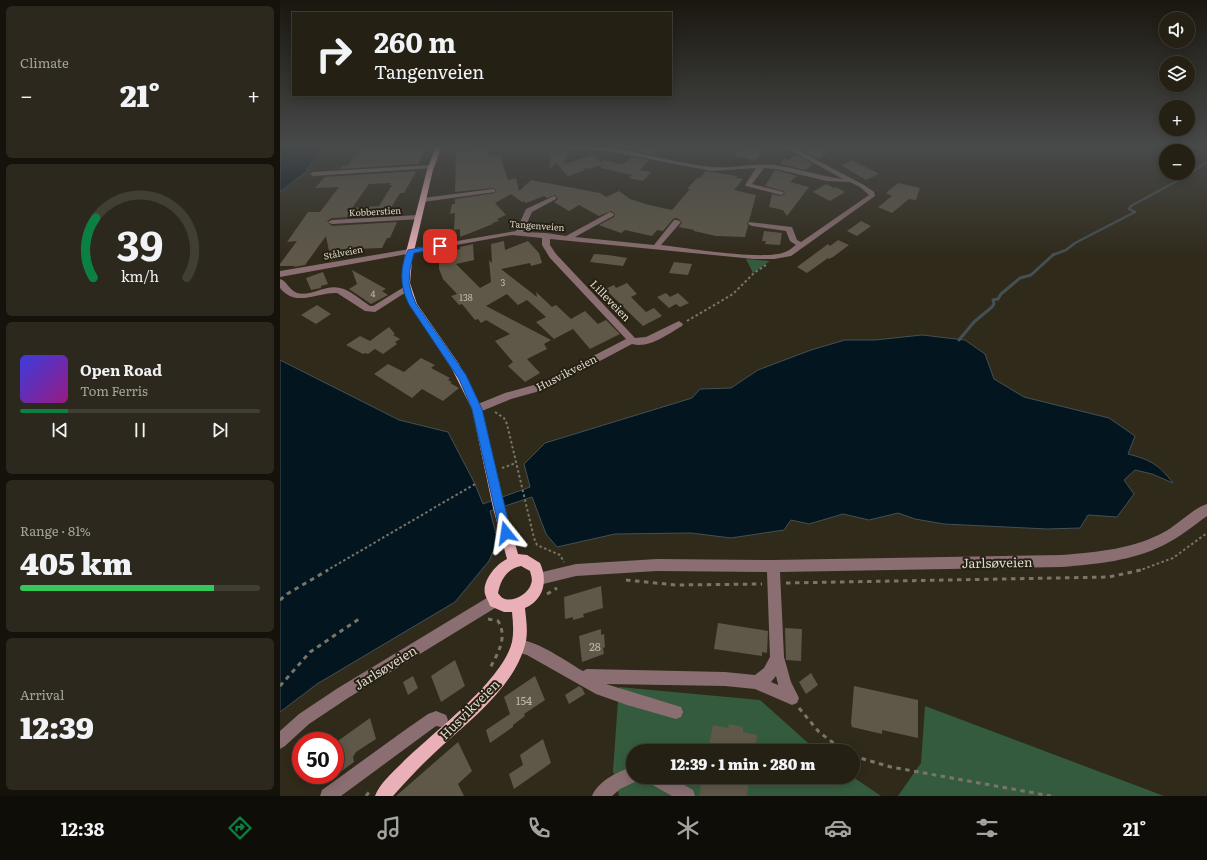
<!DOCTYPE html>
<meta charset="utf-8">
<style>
body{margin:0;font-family:Literata,serif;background:#2c281d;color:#f1f3f6;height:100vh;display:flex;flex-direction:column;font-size:15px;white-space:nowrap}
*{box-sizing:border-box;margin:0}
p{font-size:13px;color:#a3a3a0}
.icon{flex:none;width:22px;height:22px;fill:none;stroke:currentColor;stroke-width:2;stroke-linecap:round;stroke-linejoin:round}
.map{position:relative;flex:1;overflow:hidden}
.details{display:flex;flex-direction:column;gap:6px;padding:6px;background:#14120b;width:280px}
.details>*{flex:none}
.banner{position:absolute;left:12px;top:12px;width:380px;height:84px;border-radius:0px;box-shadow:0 2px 10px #0003,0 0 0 1px #413e34;background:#242014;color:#f1f3f6;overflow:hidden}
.controls{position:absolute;left:879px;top:12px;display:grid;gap:8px}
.controls a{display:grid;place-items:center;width:36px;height:36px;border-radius:50%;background:#242014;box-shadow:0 2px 10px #0003,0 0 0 1px #413e34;font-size:20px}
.speed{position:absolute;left:12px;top:732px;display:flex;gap:8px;font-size:20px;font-weight:700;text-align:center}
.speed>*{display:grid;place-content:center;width:52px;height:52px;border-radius:50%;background:#242014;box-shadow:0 2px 10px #0003,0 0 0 1px #413e34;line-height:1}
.speed .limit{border:6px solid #d22;background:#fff;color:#111}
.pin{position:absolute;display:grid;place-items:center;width:34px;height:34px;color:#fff;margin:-17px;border-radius:8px;box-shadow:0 2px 6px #0006}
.me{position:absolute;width:44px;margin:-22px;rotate:345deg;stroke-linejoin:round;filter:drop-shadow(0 0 3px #0008)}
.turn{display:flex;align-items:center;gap:14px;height:84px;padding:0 16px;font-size:18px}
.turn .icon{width:52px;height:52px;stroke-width:2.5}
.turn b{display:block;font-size:28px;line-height:34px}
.big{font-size:30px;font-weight:800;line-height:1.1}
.details .card{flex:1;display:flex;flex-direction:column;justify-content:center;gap:6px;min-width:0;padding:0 14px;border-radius:6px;background:#2c281d}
.details .dial{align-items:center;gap:0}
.dial svg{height:104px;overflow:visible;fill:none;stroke:#413e34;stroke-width:7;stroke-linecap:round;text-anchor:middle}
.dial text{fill:#f1f3f6;stroke:none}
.song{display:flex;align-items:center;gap:12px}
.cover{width:48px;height:48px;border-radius:6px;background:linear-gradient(135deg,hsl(240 70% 55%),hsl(310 70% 35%))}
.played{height:4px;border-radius:2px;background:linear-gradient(90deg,#0b8043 20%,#413e34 20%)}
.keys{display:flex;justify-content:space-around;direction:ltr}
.heat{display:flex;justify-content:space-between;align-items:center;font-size:22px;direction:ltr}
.charge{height:6px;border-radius:3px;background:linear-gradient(90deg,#34c759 81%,#413e34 0)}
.trip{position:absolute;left:346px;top:744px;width:234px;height:40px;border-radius:20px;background:#242014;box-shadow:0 2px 10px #0003,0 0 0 1px #413e34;font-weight:800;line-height:40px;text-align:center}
.tab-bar{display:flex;height:64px;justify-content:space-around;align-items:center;background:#0e0d08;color:#a3a3a0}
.tab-bar .icon{width:28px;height:28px}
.tab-bar .selected{color:#0b8043}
.tab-bar b{font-size:18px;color:#f1f3f6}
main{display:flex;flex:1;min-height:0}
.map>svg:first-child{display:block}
</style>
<main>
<section class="details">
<div class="card"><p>Climate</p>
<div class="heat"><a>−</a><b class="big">21°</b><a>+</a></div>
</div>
<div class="card dial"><svg viewBox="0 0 100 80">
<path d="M14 69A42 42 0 1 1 86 69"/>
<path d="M14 69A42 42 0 0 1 16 23" stroke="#0b8043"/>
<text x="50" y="56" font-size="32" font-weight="700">39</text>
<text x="50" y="72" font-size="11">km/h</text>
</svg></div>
<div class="card">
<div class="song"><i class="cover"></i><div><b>Open Road</b><p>Tom Ferris</p></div></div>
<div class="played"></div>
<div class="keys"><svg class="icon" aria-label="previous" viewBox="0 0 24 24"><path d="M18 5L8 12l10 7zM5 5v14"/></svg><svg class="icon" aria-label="pause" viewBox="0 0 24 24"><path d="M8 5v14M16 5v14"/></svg><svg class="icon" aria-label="next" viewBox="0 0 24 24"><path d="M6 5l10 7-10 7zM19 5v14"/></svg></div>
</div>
<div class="card"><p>Range · 81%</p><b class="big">405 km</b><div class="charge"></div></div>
<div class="card"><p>Arrival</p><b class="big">12:39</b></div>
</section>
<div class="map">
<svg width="927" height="796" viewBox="0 0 927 796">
<rect width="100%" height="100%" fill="#302a1b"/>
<path fill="#355b3e" d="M466,259l24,2 -17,12z
M339,687l141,13 57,51h-184v26h220l28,19h-262l-6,-25z
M645,706l239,90h-266l23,-33z"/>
<path fill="#03161f" stroke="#445054" d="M0,146h43l-17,26 -26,20z
M642,335l43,5 20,14 9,25 30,18 85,21 26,18 -7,18c23,6 30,10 45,29l-21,-9 -17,-4 -11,10 10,14 -17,23 -29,-2 -8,13 -33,1 -103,-5 -29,-5 -17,-6 -29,7 -26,-6 -34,10 -18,-4 -7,10 -53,8 -40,-5 -76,1 -58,13 -11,-13 -14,-37 -42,14 8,30 -9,20 -34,41 -138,82 -37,28v-352l119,60 49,12 27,52 8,20 47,-17 -6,-23 21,-21 147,-45 8,-9 31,-1 27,-18 53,-20 34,-10h30z"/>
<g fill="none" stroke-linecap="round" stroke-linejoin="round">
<path stroke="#445054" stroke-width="2.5" d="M773,255l13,-5 9,-7 60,-31 -6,-3 2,-3 57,-31 19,-13"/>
<path stroke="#445054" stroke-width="3" d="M679,340l15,-18 18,-15 2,-3 -1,-4 5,-1 3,-5 19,-16 11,-3 23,-21"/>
</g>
<path fill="#5f5848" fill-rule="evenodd" d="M113,146h34l-9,18 -78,5 2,-3h5l14,-18 32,-1z
M207,146l2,11 11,-2 8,25 8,-2 3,13 12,-11 69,13 6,4 13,-6 11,8 19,6 23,5 18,-21h-3l11,-12 2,1 6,-7 31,5 -1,2 7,1 -9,11 22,5 -7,26 -2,2 1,3 -3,11 -29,-1 -22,-5v-1l-15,-3 3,-5 -5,-4 -4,1 -10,12 -6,-1 -5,6 -27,-6 -4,3 -22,-8 15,-8 1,-3 -4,-3 -12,5 -20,-11 -10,6 -15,-9 4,-3 -3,-4 -8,3 -3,-2 -18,7 -2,-2 -2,1 -11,-8 -16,9 11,12 -9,4 2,2 -7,2 1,1 -33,13v-8l-6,1 1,-17 -5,1 2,-10h3v-5l40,-6 1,-3 -3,-2 -38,4 1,-40z
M363,146h20l-9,9 -16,-4z
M463,146h12l10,4 -10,11 -22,-6z
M533,146h3l12,6 -9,7 -16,-8z
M288,152l-4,12 30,-9 8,8 1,-3 20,4 9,-7 17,3 -9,10 11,2 -8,9 -14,-3 3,-3 -31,-7v-3l-13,4 -5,-1 2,2 -17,6 -12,-13 -7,6 2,-12 -3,-4z
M516,155l17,9 -8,6 -25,-6 4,-6 3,2z
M572,160l27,14 -13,6 -25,-15z
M495,170l22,6 -7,6 19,5 -22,29 -4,-6 -14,-3 3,-13 9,2 4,-3 -2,-2 -18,-5z
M135,171l-1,1h2l-12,21h-4l-11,18 14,-1 -2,4 -69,4 -5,3 5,5 65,-4 -7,16h-3l-5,10 -26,1 1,4 -5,2 -21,6 -5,-25 -21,29 -11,2 1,-1h-15v-2l17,-23 -10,1 21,-30h12l19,-25 -24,1 10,-11zM111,183l-2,2h3l-13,21 -27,2 17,-24z
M618,183l22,5 -4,12 -7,-1 -17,14 -14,-6 14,-11 -6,-3z
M546,184l8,4 2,-1 9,5 -15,9 -17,-9z
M581,221l10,5 -14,10 -10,-5z
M484,231l18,2 -2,12 -15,-1 1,-3h-4z
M558,240l11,5 -16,12 -4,2 -1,-1 -21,15 -10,-6 31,-23 2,2z
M224,241l1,9 23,-9 11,12 3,10 -11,3 -1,-3 -29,6 36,28 -1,-5 16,15 4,-2 15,14 14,-8 13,13 8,-4 14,14 -30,15 -17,-20 -19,10 -18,-17 10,-5 -19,-17 -9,5 -11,-11 -21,12 65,34 -7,4 3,5 -20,10 13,14 -15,9 -17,-16 5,-4 -18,-21 15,-7 -24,-14 -5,3 -3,-4 -3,1 -13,-16 -3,1 -8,-9 6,-2 -14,-15 -4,-10v-16l21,-4v-2l13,-3 1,16 -18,4 24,24 11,-6 -2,-22 3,3 -1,-19z
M314,254l14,1 19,3 -4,8 -33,-4z
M394,262l18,2 -4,11 -19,-2z
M72,270l34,19 -4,2 6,4 -17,9 -22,-15 8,-5z
M43,272l5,12 -7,2v2l-10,2 -5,-12z
M347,283l10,11 -6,3 15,15 8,-4 8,8 -19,10 -38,-37 9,-4 2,3z
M386,293l4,4 8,-4 11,10 -9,4 -4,-3 -7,4 -12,-11z
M37,305l14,9 -15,10 -15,-9z
M109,327l6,7 -2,1 7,4 -5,3 2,2 -14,10 -8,-5 -7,5 -3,-1 -2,1 -17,-9 14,-9 10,5z
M141,358l14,7 -4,3 19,10 -2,2 4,2 -2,1 9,5 -16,13 -21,-12 -10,9 -38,-24 14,-10 16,8z
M321,586l2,22 -20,6 1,3 -11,3v-3l-8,2 -1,-22z
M438,623l50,8 -1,22 -5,-1v4l-48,-7z
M505,628l17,1 -1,32 -15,-1z
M321,629v6l3,-1 1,13 -2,1 1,6 -22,8 -3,-26z
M175,660l10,26 -24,16 -10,-26z
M531,673l7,12 -12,9 -7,-12z
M133,676l5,12 -10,7 -5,-13z
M255,676l10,24 -21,14 1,2 -12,9v2l-23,16 -4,-13 24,-16 -6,-17z
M299,686l3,2 3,6 -16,10 -4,-9z
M574,686l64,14v38l-36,-8v4l-30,-7 -1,-4z
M90,718l6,21 -20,13 -3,5 1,5 -19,14v-33z
M449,724l14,3v5l14,3 -2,16h-47l5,-26 15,3z
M263,739l8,24 -37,26 -5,-15 14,-9 -3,-10z
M178,742l14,29 -14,13 6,12h-68z
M423,777h31l15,4 -2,15h-48z"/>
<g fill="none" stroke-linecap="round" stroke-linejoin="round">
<path stroke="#7b7569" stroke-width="2" stroke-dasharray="2.5 2.5" stroke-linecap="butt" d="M407,321l46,-27 21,-21 12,-8
M215,412l9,6 3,6 27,114 3,7 23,10 4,7
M222,468l14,-5
M46,571l149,-87
M858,571l35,-13 34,-25"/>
<path stroke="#7b7569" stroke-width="3" stroke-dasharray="4.5 4.5" stroke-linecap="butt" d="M346,580l50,5 86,-1
M506,583l323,-6 32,-7
M267,594l10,-6
M0,600l7,-6 41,-24
M208,619l10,2c10,16 0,32 -8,47
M0,686l30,-34 52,-35
M519,708l20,24 25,19
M573,756l38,11 160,29
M86,796l4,-5"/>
<path fill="#8a6e71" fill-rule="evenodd" d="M275,146c53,-6 104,15 156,21 21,2 42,-4 63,-2 23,3 45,11 69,14l-60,-33h7l74,39 10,7 1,4 -84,60 -17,3h-20l-204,-20v6l6,9 79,84 11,-1 33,-16 4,3 -1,2c-14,8 -33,23 -50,18l-85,45 -36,10 -34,14 -4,-1 -1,-3 1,-3 32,-13 36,-10 85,-44 -76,-81 -8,-13v-7l-30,-3 -232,42v-6l236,-40 10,-22 28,-13 2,1v2l-24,13 -9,20 23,1 20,3 44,-24 4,2 -1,2 -38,21 79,8 20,-25h3l4,2 -20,23c26,3 104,16 124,7 4,-1 8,-5 11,-7l-6,-4 -4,-10 -34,-5 -4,-2 1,-2 43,5 5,13 4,2 68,-47 -9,-8 -10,-5 -23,-1 -51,-12 -12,-1 -12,16 31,8 1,1 -3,2 -35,-9 -1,-1 11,-17 -44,3 -104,-20 -50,-3z
M151,165l3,2 -1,1 -120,8 -3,-2 3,-2z
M213,189l2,1v2l-72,10 -3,-2 3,-2z
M138,215h3v4l-89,5 -4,-2 4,-2z
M0,279c7,2 9,11 17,14 14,4 29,-9 43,-5 10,2 21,12 30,18h3l31,-19 3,-1 4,3 -36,23 -10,-1 -28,-18c-20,-1 -41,15 -57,-5z
M927,504v12c-14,10 -27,21 -43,29 -32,16 -67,19 -102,22l-282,5 4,85 7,25 8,16 -2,5 -5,2 -37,-16 -30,-3 -119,-2 75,23 2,5 -2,5 -5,2 -49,-14 -31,-11 -69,-39 -14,-4 -2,-5 2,-5c16,-7 54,21 70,30l4,-2 138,3 30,3 9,-7 6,-11 -3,-85 -110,-1 -81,5 -37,9 -5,-1 -1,-5 1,-5 42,-10 81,-5 116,1 289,-5c36,-3 72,-6 104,-24 14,-8 26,-22 41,-27zM496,676l2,8v1l-7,-3z
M215,593l5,2 2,5 -2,5 -152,93 -39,26 -24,22 -5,3v-18l19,-17 39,-26z
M156,711l10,4 2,5 -2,5 -5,2 -5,-1 -95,70h-21l2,-6 83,-60 23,-16z
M353,766v11h7l-1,3 -19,9 -8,7h-20c7,-16 26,-24 41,-30z
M367,777h23l23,13 2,6h-23l-23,-13z"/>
<path fill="#eab0b7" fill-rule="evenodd" d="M156,146h6l-9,24 -21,90 -2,23 7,21 42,60 23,45 23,99 13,46 9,1 13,8c8,17 4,37 -15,45 1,11 3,22 1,33 -10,44 -52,76 -83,104 -18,16 -34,33 -50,51h-18c5,-13 17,-23 27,-33 30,-30 100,-81 110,-121 2,-10 1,-20 0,-30h-8l-14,-6c-1,-4 -4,-8 -5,-12 -3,-13 11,-30 22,-35l-14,-51 -21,-99 -20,-40 -43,-65 -7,-21 2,-23 23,-90zM241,566l9,5c1,4 3,9 1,13 -3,12 -26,23 -33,9 3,-14 9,-24 23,-27z"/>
</g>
<linearGradient id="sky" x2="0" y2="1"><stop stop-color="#1a170f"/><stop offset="0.57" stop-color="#484a4a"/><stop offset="1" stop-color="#484a4a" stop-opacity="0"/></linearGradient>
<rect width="927" height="257" fill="url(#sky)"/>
<path fill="#1a73e8" stroke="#114b97" d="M160,244l2,1v3l-28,5 -4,16 -1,14 3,11 4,10 50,71 16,34 29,124 -1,3 -4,2 -4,-2 -2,-3 -28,-124 -13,-30 -49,-73c-10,-17 -11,-38 -2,-56z"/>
<g text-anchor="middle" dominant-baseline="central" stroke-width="4" stroke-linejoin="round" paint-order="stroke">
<g font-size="9" fill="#dcd7ce" stroke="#262012">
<text transform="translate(95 211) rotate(-3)">Kobberstien</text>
<text transform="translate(257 225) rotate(4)">Tangenveien</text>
<text transform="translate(63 252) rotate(-11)">Stålveien</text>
</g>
<g font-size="9" fill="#bdb7ac">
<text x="223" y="282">3</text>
<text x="93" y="293">4</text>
<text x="186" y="297">138</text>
</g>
<g font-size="11" fill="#dcd7ce" stroke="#262012">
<text transform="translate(331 300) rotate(46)">Lilleveien</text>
<text transform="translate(286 372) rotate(-27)">Husvikveien</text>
</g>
<g font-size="11" fill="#bdb7ac">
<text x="315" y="646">28</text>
<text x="244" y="700">154</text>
</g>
<g font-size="13" fill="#dcd7ce" stroke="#262012">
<text transform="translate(717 562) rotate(-1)">Jarlsøveien</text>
<text transform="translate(105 667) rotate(-32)">Jarlsøveien</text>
<text transform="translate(189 709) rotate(-45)">Husvikveien</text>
</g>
</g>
</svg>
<div class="controls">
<a><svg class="icon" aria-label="sound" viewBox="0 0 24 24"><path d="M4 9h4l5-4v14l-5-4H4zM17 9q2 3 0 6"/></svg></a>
<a><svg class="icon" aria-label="layers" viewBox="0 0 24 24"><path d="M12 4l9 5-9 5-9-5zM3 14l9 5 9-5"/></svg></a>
<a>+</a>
<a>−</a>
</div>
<div class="speed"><div class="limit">50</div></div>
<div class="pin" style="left:160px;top:246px;background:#d93025"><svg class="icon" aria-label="arrive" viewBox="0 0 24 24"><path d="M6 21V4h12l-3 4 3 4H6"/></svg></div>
<svg class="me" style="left:226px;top:533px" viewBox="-20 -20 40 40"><path d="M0-17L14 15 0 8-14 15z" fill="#1a73e8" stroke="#fff" stroke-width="4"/></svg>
<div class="trip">12:39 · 1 min · 280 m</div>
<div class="banner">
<div class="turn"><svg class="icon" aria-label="right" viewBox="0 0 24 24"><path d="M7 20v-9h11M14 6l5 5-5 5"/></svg><div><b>260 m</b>Tangenveien</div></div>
</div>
</div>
</main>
<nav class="tab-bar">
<b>12:38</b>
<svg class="icon selected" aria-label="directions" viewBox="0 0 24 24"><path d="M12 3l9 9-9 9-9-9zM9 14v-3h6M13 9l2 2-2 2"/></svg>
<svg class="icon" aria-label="music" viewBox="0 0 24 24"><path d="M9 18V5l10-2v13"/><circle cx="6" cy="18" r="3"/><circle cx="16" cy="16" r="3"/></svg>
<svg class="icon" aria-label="phone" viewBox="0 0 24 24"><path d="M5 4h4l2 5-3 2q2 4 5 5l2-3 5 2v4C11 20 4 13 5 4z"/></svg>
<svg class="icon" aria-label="climate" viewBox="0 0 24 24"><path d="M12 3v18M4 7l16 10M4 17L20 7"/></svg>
<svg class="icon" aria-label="car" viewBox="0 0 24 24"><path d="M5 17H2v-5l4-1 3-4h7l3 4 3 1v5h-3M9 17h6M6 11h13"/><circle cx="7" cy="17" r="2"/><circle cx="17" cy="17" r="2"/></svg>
<svg class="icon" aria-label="filters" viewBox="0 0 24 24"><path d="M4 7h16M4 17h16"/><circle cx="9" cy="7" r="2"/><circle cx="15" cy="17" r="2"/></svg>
<b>21°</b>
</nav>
